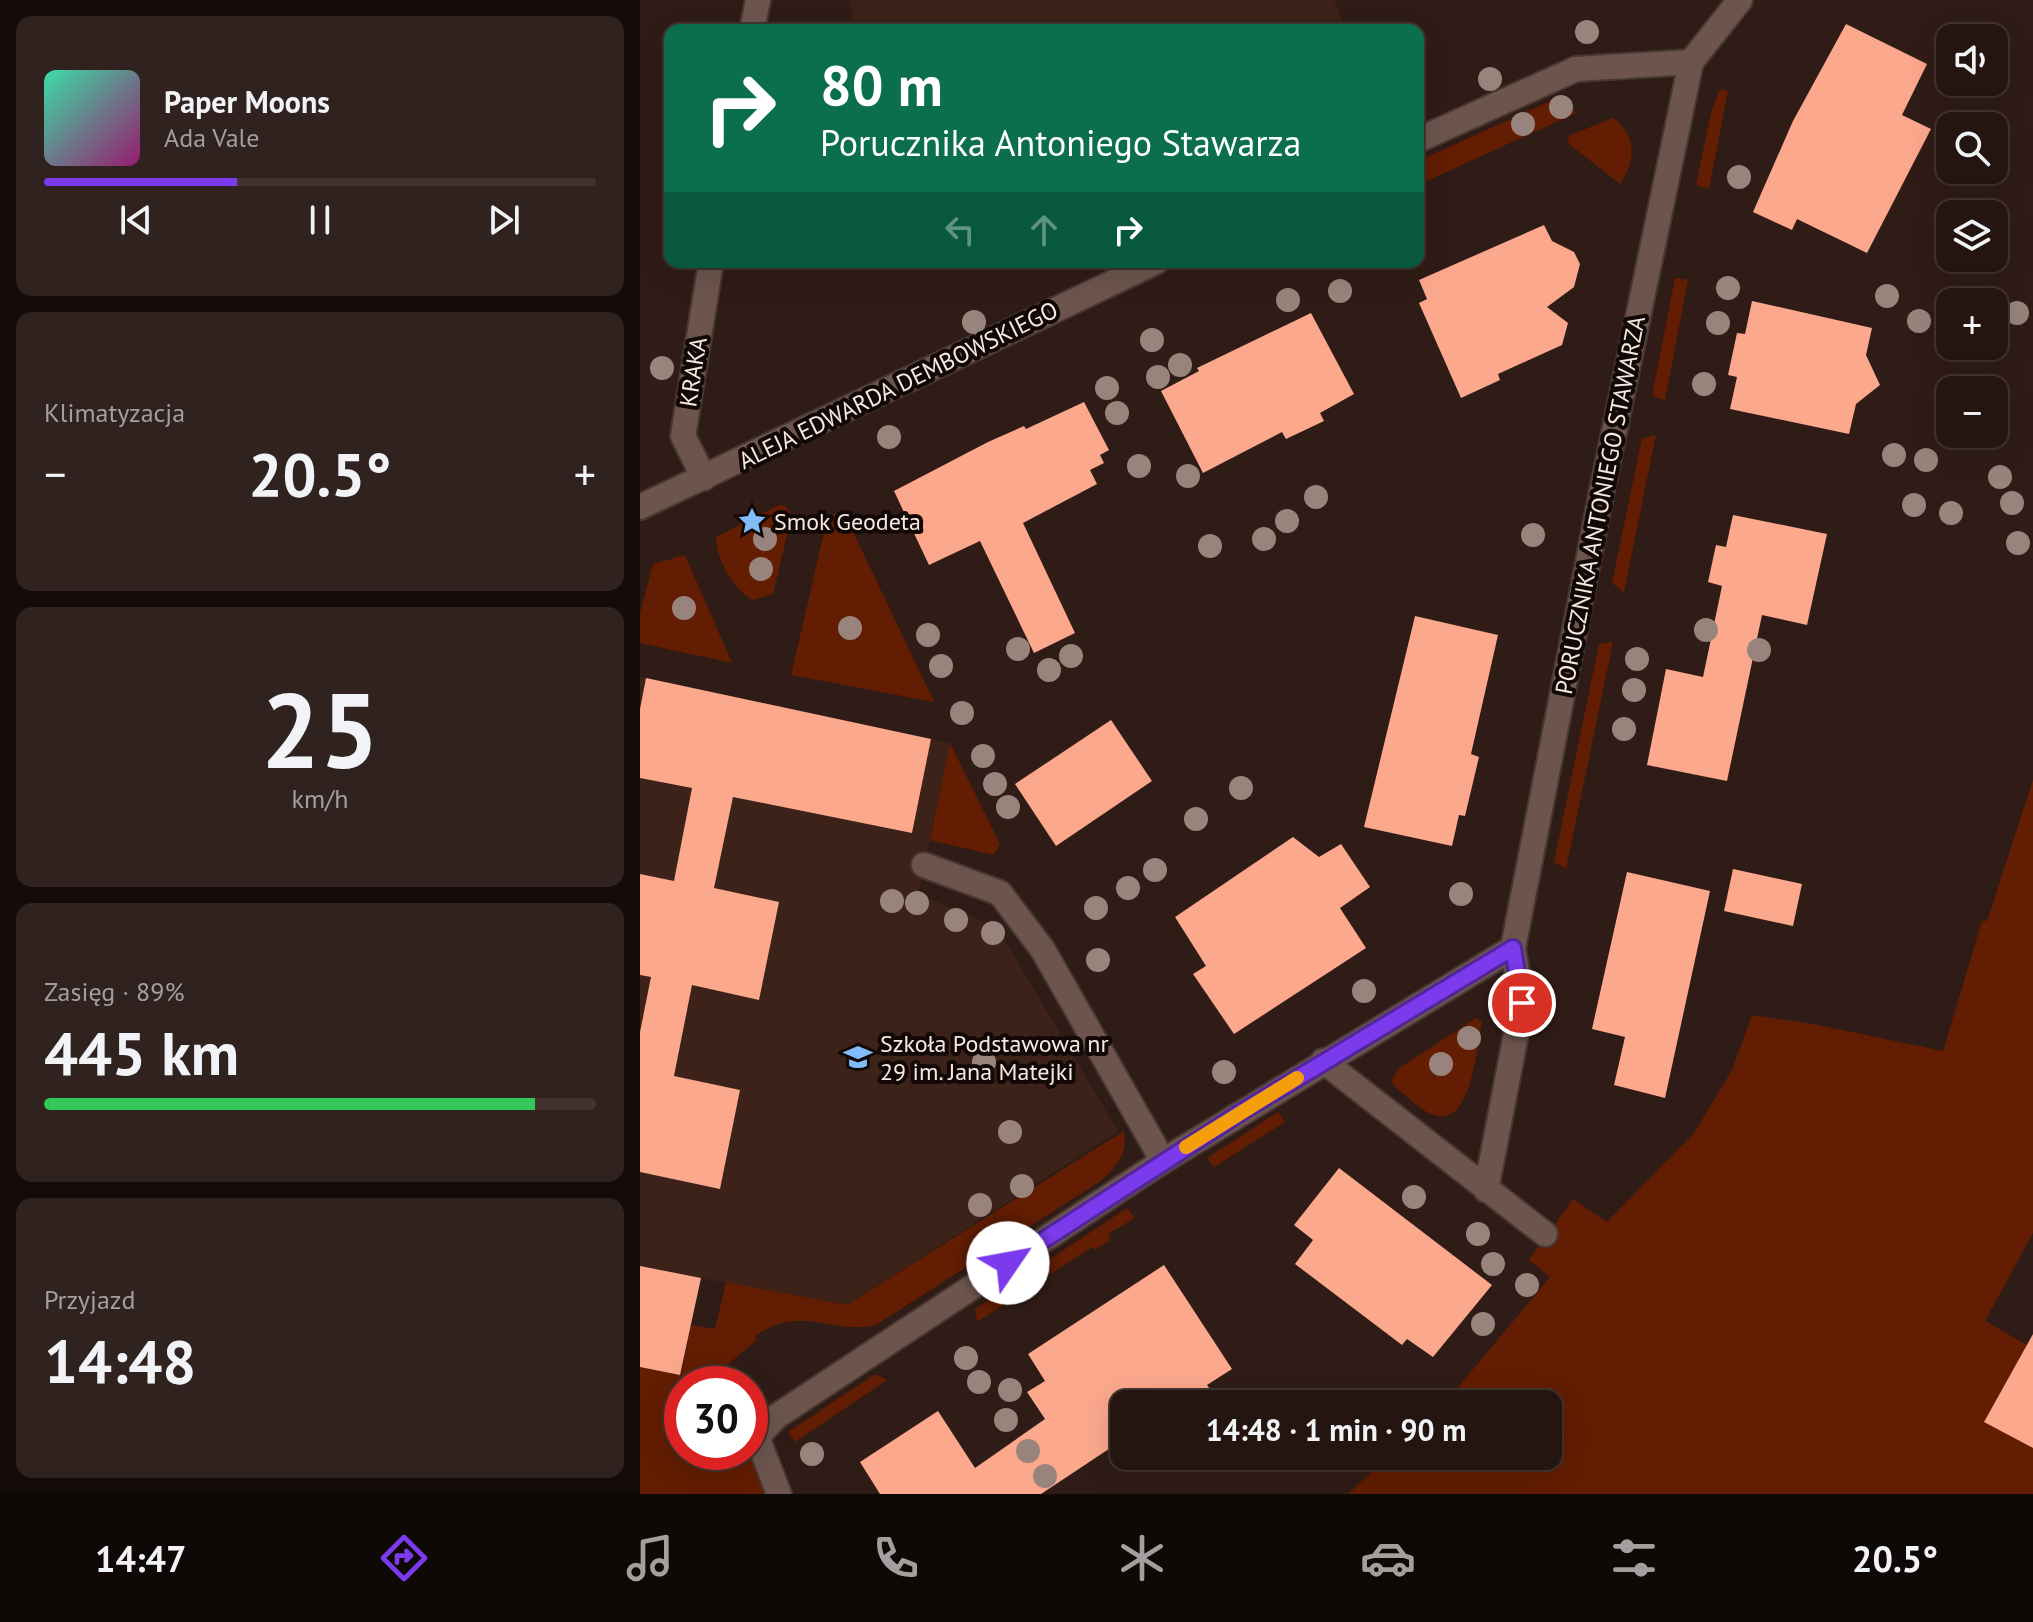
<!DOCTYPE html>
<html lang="pl">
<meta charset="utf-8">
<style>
body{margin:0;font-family:"PT Sans",sans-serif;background:#30221e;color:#f1f3f6;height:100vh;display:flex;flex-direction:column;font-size:30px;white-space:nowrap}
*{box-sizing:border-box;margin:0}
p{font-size:26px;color:#a39f9f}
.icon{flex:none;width:44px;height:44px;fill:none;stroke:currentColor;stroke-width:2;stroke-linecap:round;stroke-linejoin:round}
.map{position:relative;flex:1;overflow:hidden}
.side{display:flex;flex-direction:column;gap:16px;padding:16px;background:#140c09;width:640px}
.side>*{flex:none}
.guide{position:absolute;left:24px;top:24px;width:760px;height:244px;border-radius:16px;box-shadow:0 8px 32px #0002,0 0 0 2px #413430;background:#0b6e4f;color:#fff;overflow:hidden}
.fabs{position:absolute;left:1296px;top:24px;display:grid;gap:16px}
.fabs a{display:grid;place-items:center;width:72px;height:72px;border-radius:16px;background:#241510;box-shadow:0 8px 32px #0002,0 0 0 2px #413430;font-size:40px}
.speed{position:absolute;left:24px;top:1366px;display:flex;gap:16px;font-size:40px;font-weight:700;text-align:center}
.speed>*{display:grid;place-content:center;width:104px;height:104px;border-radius:50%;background:#241510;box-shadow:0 8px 32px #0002,0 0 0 2px #413430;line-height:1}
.speed .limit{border:12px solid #d22;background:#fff;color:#111}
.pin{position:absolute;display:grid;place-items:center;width:68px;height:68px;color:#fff;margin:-34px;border:4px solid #fff;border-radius:50%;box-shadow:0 2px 8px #0007}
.me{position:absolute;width:88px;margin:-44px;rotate:57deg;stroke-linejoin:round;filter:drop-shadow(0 0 6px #0008)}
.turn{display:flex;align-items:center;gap:28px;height:168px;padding:0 24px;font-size:36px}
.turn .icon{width:104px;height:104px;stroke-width:2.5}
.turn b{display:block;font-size:56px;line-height:68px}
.lanes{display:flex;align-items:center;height:76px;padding:0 24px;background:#0003;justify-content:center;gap:40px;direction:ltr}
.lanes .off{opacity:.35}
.big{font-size:60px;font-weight:600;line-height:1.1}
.side .card{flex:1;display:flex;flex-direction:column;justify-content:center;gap:12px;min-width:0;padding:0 28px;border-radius:16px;background:#30221e}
.side .dial{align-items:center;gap:0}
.dial b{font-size:104px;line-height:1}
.song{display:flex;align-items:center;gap:24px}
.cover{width:96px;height:96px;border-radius:12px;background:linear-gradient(135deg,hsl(160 70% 55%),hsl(320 70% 35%))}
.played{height:8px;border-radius:4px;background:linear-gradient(90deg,#7c3aed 35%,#413430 35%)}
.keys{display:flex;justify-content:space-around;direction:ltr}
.heat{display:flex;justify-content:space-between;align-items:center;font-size:44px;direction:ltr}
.charge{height:12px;border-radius:6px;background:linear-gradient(90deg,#34c759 89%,#413430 0)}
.trip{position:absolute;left:470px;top:1390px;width:452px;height:80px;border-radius:16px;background:#241510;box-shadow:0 8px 32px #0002,0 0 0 2px #413430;font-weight:600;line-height:80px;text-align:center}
.tabs{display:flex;height:128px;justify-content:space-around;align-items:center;background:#0e0806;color:#a39f9f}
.tabs .icon{width:56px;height:56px}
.tabs .selected{color:#7c3aed}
.tabs b{font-size:36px;color:#f1f3f6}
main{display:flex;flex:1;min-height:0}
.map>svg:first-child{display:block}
</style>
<main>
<section class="side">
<div class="card">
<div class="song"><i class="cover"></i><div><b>Paper Moons</b><p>Ada Vale</p></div></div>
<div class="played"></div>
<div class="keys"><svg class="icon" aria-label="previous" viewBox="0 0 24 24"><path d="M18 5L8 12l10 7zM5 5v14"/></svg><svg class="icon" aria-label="pause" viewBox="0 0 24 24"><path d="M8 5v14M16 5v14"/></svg><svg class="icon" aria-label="next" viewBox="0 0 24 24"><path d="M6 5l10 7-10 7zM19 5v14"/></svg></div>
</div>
<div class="card"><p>Klimatyzacja</p>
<div class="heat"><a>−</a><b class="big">20.5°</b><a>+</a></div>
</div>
<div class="card dial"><b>25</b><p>km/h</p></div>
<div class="card"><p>Zasięg · 89%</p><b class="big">445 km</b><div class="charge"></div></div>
<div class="card"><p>Przyjazd</p><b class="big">14:48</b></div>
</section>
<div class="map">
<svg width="1393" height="1494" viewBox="0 0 1393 1494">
<rect width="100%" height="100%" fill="#301c16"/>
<path fill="#3c2219" d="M209,0h485l13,30h-492z
M0,677l310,66 -32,151 79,33 121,204 -271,174 -146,-27 -21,97 -40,-8z"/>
<path fill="#621d02" d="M1080,89l8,2 -19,98 -13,-4 15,-72z
M924,95l12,18 -158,72v-24z
M973,118c24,17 23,42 7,66l-51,-40 -1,-8z
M1035,278l13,2 -23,120 -13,-4z
M1016,435l-32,157 -12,-9 30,-145z
M139,505l6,1 7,8 -19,80 -20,6c-19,-9 -37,-41 -37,-63z
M199,513l7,4 88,185 -143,-27 35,-151 6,-10z
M45,555l47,108 -92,-20v-29l13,-50z
M973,642l-47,227 -12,-7 45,-218z
M310,743l48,97 2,5 -7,10 -63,-15z
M1393,780v453l-48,88 42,24 -42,76 48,27v46h-685l41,-38h159v-52h-104l106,-127 -21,-17 44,-61 34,23 87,-89 38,-63 20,-55 61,9 130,27 39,-130h5z
M836,1018l6,4c-5,23 -10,101 -44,94 -14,-2 -31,-20 -42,-28l-5,-6 7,-13z
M638,1112l7,10 -71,45 -7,-9z
M484,1131c4,22 -7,35 -22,49l-226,145c-48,10 -74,-22 -121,11l2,4 -31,26 -2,18h-42v68h68l20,42h-130v-127l41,8 10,-50 24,4 11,-47 121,23z
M487,1208l8,10 -27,16 3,6 -16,10 -3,-3 -115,75 -2,-13z
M235,1374l12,6 -92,62 -7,-10z"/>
<path fill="#fba88d" d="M1206,24l81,40 -25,51 29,14 -64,124 -70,-34 -5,11 -39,-18 40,-91z
M904,225l8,16 22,11 6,12 -6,23 -27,20 21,16 -6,22 -64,29 2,6 -39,18 -42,-95 8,-4 -8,-19z
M1112,301l120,27 -6,27 14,30 -24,19 -7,30 -119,-25 7,-32 -9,-2 9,-42 8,1z
M671,313l43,81 -34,19 4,8 -38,18 -4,-7 -79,41 -42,-82 38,-20 -2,-3z
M444,402l25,48 -9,5 4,8 -14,7 7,14 -74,39 52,110 -41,20 -54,-112 -51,24 -35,-74 94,-49 36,-16 2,3z
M1093,515l94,19 -20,91 -45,-10 -35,166 -80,-16 19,-96 37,8 19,-91 -14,-4 8,-37 10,2z
M775,616l83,19 -27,119 8,3 -14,59 -6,-1 -7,31 -88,-19z
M6,678l285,61 -19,94 -179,-36 -19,91 65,14 -20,98 -67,-15 -18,91 66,14 -20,99 -80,-17v-140l11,-55 -11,-2v-101l34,7 18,-93 -52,-10v-69z
M471,720l41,61 -96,65 -41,-62z
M653,837l26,20 22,-13 29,43 -30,21 26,40 -132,86 -41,-60 13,-8 -31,-49z
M1093,869l69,15 -9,42 -69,-15z
M987,872l83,19 -45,207 -51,-13 11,-48 -33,-8z
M699,1168l153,117 -59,72 -26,-18 -5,6 -107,-81 18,-24 -19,-15z
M524,1265l68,104 -25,16 14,19h-97v35l-83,55h-161l-20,-32 78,-51 37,57 70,-49 -18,-27 18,-11 -17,-27z
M0,1266l61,12 -21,97 -40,-8z
M1393,1334v114l-49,-26z"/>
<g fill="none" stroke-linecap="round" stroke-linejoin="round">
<defs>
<path id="service" d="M284,865l76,28 43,57 120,211"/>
<path id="minor" d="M112,30l6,-30
M778,140l158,-71 115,-7
M64,478l-21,-42 28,-174
M0,507l516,-245
M683,1061l222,173
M846,1190l36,-187 -9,-55
M139,1494l-22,-57 20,-21 386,-255 350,-213 88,-453 90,-433 49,-62"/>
</defs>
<use href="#service" stroke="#483834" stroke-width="28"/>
<use href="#minor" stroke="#483834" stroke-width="28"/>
<use href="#service" stroke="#6d554e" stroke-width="24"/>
<use href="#minor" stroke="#6d554e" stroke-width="24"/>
</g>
<g fill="#99847d">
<circle cx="947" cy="32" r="12"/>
<circle cx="850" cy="79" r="12"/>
<circle cx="921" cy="107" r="12"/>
<circle cx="883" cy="124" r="12"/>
<circle cx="1099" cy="177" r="12"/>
<circle cx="1088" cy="288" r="12"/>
<circle cx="700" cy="291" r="12"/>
<circle cx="1247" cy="296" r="12"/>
<circle cx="648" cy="300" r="12"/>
<circle cx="1377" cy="313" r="12"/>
<circle cx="1279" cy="321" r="12"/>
<circle cx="334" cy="322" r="12"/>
<circle cx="1078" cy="323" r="12"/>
<circle cx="512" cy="340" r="12"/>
<circle cx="540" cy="365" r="12"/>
<circle cx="22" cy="368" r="12"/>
<circle cx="518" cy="377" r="12"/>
<circle cx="1064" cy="384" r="12"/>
<circle cx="467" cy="388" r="12"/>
<circle cx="477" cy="413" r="12"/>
<circle cx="249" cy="437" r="12"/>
<circle cx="1254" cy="455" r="12"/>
<circle cx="1286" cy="460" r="12"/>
<circle cx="499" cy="466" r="12"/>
<circle cx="548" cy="476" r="12"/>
<circle cx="1360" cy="477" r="12"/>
<circle cx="676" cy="497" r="12"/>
<circle cx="1372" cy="503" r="12"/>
<circle cx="1274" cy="505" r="12"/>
<circle cx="1311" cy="513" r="12"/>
<circle cx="647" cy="521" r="12"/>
<circle cx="893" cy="535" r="12"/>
<circle cx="125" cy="539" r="12"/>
<circle cx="624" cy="539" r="12"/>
<circle cx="1378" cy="543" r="12"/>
<circle cx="570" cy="546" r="12"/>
<circle cx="121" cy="569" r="12"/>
<circle cx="44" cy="608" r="12"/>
<circle cx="210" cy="628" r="12"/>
<circle cx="1066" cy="630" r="12"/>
<circle cx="288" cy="635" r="12"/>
<circle cx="378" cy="649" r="12"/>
<circle cx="1119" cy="650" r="12"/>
<circle cx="431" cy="656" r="12"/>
<circle cx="997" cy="659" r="12"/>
<circle cx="301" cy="666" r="12"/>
<circle cx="409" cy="670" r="12"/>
<circle cx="994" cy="690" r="12"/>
<circle cx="322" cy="713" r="12"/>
<circle cx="984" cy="729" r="12"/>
<circle cx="343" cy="756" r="12"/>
<circle cx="355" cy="784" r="12"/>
<circle cx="601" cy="788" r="12"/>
<circle cx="368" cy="807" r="12"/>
<circle cx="556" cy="819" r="12"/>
<circle cx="515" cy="870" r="12"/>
<circle cx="488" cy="888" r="12"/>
<circle cx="821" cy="894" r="12"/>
<circle cx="252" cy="901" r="12"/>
<circle cx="277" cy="903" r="12"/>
<circle cx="456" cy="908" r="12"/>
<circle cx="316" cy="920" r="12"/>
<circle cx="353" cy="933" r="12"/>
<circle cx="458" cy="960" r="12"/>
<circle cx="724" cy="991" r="12"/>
<circle cx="829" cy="1038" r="12"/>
<circle cx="344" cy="1062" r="12"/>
<circle cx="801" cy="1064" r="12"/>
<circle cx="584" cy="1072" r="12"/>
<circle cx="370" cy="1132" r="12"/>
<circle cx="382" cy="1186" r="12"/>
<circle cx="774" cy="1197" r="12"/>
<circle cx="340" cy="1205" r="12"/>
<circle cx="838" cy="1234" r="12"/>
<circle cx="853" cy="1264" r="12"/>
<circle cx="887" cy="1285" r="12"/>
<circle cx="843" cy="1324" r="12"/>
<circle cx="326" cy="1358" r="12"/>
<circle cx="339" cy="1382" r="12"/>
<circle cx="370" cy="1390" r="12"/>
<circle cx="366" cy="1420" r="12"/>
<circle cx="388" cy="1451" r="12"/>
<circle cx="172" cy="1454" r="12"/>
<circle cx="405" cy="1476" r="12"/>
</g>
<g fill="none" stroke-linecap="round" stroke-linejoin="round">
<defs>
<path id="route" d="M368,1263l235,-152 270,-163 9,55"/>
</defs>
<use href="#route" stroke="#51269a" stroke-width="20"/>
<use href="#route" stroke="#7c3aed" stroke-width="14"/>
<path stroke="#f59e0b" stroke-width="14" d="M546,1147l111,-69"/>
</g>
<defs>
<symbol id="sight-bare" viewBox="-9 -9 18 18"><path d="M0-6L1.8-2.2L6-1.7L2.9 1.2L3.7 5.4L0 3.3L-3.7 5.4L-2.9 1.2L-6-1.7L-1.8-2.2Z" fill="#80bdfa" stroke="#120906" stroke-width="2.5" paint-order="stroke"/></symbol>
<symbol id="school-bare" viewBox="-9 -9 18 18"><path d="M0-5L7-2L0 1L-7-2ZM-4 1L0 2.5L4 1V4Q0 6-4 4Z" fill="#80bdfa" stroke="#120906" stroke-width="2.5" paint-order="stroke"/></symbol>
</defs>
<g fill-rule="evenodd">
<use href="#sight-bare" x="92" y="501" width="40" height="40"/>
<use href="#school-bare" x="198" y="1037" width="40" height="40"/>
</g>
<g text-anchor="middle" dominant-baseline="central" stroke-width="8" stroke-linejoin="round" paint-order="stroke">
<g font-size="24" fill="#f6e8e3" stroke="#120906">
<text transform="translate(53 372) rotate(-81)">KRAKA</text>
<text transform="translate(258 385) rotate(-26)">ALEJA EDWARDA DEMBOWSKIEGO</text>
<text transform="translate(960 505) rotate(-79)">PORUCZNIKA ANTONIEGO STAWARZA</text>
</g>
<g font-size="24" fill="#f6e8e3" stroke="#120906" text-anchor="start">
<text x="134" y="521">Smok Geodeta</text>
<text x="240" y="1043">Szkoła Podstawowa nr<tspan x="240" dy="28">29 im. Jana Matejki</tspan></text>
</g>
</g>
</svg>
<div class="fabs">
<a><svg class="icon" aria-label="sound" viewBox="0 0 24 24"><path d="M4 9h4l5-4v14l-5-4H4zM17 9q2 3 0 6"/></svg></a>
<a><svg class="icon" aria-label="search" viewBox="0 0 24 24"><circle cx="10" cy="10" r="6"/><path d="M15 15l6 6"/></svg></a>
<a><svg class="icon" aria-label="layers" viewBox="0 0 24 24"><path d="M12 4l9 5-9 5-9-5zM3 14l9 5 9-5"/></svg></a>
<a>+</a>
<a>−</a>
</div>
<div class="speed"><div class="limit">30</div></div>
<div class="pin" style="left:882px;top:1003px;background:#d93025"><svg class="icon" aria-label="arrive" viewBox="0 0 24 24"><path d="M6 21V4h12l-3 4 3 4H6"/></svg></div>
<svg class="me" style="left:368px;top:1263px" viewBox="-20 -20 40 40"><circle r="19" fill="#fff"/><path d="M0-13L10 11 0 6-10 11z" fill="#7c3aed"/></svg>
<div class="trip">14:48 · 1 min · 90 m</div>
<div class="guide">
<div class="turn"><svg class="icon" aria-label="right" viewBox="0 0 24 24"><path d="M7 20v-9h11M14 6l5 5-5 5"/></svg><div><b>80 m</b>Porucznika Antoniego Stawarza</div></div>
<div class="lanes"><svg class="icon off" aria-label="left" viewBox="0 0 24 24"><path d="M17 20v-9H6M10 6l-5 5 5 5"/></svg><svg class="icon off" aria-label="ahead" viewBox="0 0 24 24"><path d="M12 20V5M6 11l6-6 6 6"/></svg><svg class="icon" aria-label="right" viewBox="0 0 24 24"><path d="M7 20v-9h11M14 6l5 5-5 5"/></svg></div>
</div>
</div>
</main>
<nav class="tabs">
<b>14:47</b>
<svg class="icon selected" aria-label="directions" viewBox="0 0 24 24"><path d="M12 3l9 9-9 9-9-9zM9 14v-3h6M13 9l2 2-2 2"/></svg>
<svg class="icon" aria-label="music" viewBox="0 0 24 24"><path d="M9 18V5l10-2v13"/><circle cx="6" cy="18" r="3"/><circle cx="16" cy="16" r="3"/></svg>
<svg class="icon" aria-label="phone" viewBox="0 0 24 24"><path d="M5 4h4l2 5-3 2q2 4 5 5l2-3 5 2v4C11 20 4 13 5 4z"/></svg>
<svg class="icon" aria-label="climate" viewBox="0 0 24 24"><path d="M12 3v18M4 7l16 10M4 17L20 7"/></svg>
<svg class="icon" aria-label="car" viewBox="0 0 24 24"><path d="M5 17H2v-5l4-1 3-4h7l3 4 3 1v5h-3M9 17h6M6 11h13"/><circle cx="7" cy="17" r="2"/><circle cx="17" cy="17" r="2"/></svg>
<svg class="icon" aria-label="filters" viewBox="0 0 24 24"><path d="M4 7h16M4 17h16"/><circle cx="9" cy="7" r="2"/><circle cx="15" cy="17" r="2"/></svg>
<b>20.5°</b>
</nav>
